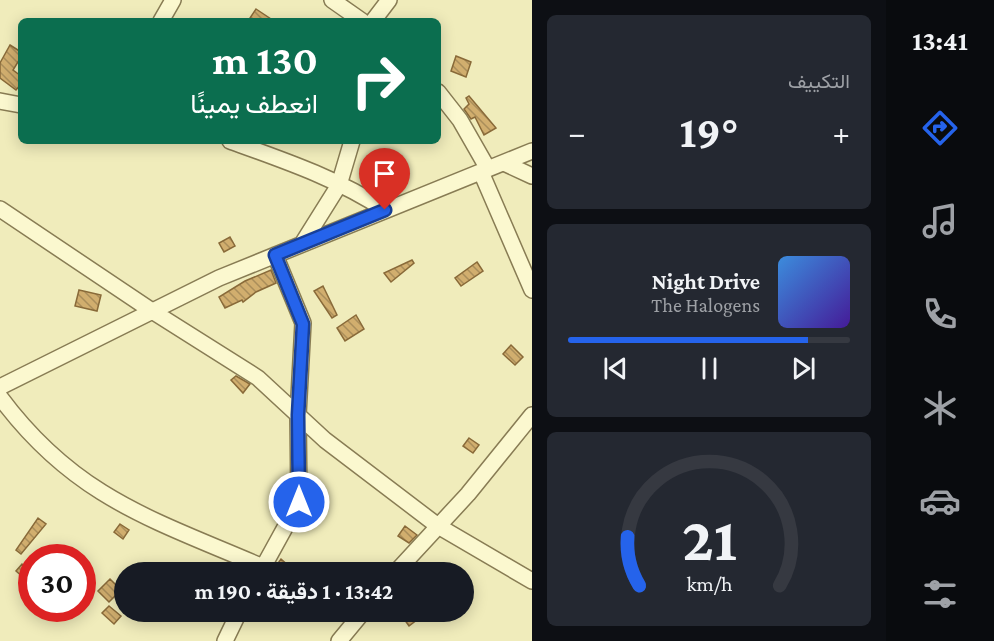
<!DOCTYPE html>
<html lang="ar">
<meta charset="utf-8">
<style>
body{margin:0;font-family:"Crimson Pro",Vazirmatn,serif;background:#242831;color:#f1f3f6;direction:rtl;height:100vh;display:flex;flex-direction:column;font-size:22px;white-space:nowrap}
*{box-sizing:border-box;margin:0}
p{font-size:20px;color:#9ea1a6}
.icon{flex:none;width:33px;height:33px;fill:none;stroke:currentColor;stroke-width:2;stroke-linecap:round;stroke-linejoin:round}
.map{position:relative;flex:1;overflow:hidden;direction:ltr}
.sheet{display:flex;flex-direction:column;gap:15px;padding:15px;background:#0d0f14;width:354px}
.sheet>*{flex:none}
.banner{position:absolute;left:18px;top:18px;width:423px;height:126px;border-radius:9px;box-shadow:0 3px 15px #0003;direction:rtl;background:#0b6e4f;color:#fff;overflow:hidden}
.speed{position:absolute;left:18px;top:544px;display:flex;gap:12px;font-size:30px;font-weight:700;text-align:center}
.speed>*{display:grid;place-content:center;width:78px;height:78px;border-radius:50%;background:#171b24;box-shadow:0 3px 15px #0003;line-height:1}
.speed .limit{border:9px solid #d22;background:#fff;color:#111}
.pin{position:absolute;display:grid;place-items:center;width:51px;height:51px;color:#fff;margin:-62px -26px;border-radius:50% 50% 50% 0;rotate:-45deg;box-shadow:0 0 6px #0007}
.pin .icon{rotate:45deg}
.me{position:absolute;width:66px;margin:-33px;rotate:0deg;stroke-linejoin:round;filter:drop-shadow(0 0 4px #0008)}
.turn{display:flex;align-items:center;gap:21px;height:126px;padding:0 24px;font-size:27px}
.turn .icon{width:78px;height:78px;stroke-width:2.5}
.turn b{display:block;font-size:42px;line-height:51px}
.big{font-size:45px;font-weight:700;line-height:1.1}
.sheet .card{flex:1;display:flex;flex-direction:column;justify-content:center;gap:9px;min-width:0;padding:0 21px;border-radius:9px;background:#242831}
.sheet .dial{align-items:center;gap:0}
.dial svg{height:156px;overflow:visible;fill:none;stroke:#363941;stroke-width:7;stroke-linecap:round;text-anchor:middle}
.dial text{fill:#f1f3f6;stroke:none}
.song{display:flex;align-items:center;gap:18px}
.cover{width:72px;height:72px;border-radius:9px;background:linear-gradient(135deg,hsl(210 70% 55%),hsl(260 70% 35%))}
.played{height:6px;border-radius:3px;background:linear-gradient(90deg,#2563eb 85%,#363941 85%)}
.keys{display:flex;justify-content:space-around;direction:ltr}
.heat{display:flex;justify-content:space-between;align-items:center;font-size:33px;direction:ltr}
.trip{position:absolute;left:114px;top:562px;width:360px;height:60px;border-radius:30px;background:#171b24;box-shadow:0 3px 15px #0003;font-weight:700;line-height:60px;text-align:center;direction:rtl}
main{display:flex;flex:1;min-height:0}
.menu{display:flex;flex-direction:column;width:108px;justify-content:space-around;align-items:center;background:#090b0e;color:#9ea1a6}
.menu .icon{width:42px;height:42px}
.menu .selected{color:#2563eb}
.menu b{font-size:27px;color:#f1f3f6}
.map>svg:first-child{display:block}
</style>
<main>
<nav class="menu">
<b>13:41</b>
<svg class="icon selected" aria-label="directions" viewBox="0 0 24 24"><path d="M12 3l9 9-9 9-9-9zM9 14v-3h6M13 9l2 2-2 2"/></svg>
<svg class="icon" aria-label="music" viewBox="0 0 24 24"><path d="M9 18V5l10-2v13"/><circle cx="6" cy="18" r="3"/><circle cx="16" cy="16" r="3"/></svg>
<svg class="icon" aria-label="phone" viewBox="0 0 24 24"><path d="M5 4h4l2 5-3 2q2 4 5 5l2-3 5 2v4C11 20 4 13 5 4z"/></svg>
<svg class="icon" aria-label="climate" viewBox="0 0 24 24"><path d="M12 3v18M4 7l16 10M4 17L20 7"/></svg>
<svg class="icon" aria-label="car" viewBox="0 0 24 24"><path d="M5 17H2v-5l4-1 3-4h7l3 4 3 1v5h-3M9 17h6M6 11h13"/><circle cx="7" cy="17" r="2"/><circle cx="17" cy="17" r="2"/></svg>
<svg class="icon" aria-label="filters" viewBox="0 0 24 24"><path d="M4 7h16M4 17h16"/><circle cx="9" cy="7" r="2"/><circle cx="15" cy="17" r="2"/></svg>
</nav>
<section class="sheet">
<div class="card"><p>التكييف</p>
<div class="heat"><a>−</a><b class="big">19°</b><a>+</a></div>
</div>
<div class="card">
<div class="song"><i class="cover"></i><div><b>Night Drive</b><p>The Halogens</p></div></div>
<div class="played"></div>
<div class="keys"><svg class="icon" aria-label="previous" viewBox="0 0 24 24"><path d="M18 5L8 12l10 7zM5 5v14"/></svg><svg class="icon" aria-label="pause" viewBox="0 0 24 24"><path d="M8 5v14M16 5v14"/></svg><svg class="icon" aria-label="next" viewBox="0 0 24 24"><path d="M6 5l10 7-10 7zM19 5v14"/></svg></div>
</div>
<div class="card dial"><svg viewBox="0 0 100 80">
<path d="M14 69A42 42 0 1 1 86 69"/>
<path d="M14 69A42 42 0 0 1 8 44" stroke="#2563eb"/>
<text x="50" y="56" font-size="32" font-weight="700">21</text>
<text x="50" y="72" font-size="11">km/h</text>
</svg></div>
</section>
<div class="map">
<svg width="532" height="641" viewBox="0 0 532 641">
<defs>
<pattern id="building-back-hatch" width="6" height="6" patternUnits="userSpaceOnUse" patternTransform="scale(1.5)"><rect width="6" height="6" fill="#d1ae6e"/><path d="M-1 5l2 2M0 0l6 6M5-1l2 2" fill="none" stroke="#aa8e5a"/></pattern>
</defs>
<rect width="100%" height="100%" fill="#f0ecbb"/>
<path fill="url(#building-back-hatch)" stroke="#896a39" stroke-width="1.5" d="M256,9l18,12h-26z
M10,45l11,7v5l-8,13 8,6v8l-5,6 -16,-12v-15z
M456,56l15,6 -5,15 -15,-6z
M469,96l27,32 -12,7 -9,-18 -4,2 -7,-10 5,-5 -3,-6z
M230,237l5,9 -11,6 -5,-9z
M412,260l2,3 -23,19 -7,-9z
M477,262l6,9 -22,15 -6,-8z
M271,270l5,13 -20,9 -13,10 -1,-2 -17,8 -6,-11 26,-16z
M323,286l14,29 -5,3 -18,-27z
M79,290l22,5 -4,16 -22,-5z
M356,315l8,14 -19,12 -8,-13z
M511,345l12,12 -8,8 -12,-11z
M236,376l14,8 -7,9 -12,-13z
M469,438l10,7 -6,8 -10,-7z
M38,518l8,6 -25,30 -5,-4z
M120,524l9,6 -6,9 -9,-7z
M405,526l12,9 -8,8 -11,-7z
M281,559l8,7 -6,7h-12z
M22,564l9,8 -6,7 -9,-8z
M110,579l11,11 -12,12 -11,-11z
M109,606l12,10 -7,8 -12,-11z
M399,612h14l5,7 -9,7z"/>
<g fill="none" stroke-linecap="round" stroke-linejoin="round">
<defs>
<path id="street" d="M332,0l30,21
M161,21l12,-21
M373,21l16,-21
M438,92l22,28 28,49
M0,101l21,4
M230,141c53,19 109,38 155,69
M504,163l28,13
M481,172l51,118
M0,209l152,102 106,67 67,62 113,86 94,55
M302,244l37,-59 13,-44
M0,387l219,-109 313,-127
M0,397c75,101 154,123 263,170
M260,573l39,-71 -1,-87 5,-92 -28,-68
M395,573l73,-79 64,-79
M225,641l14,-29
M339,641l24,-29"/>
</defs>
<use href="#street" stroke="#887c54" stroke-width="18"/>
<use href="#street" stroke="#fbf8cf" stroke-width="15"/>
</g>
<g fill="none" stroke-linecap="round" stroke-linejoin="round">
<defs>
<path id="route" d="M299,502l-1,-87 5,-91 -28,-69 110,-45"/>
</defs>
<use href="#route" stroke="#184099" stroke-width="15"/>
<use href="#route" stroke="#2563eb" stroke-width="10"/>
</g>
</svg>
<div class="speed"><div class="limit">30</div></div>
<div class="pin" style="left:385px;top:210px;background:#d93025"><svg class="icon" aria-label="arrive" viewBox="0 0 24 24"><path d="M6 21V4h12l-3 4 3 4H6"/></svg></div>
<svg class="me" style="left:299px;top:502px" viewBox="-20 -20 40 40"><circle r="17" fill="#2563eb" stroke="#fff" stroke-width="3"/><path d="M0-11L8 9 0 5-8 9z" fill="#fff"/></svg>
<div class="trip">13:42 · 1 دقيقة · 190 m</div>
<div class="banner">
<div class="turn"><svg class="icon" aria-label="right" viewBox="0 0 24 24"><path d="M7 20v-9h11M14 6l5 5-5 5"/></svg><div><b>130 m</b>انعطف يمينًا</div></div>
</div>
</div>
</main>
